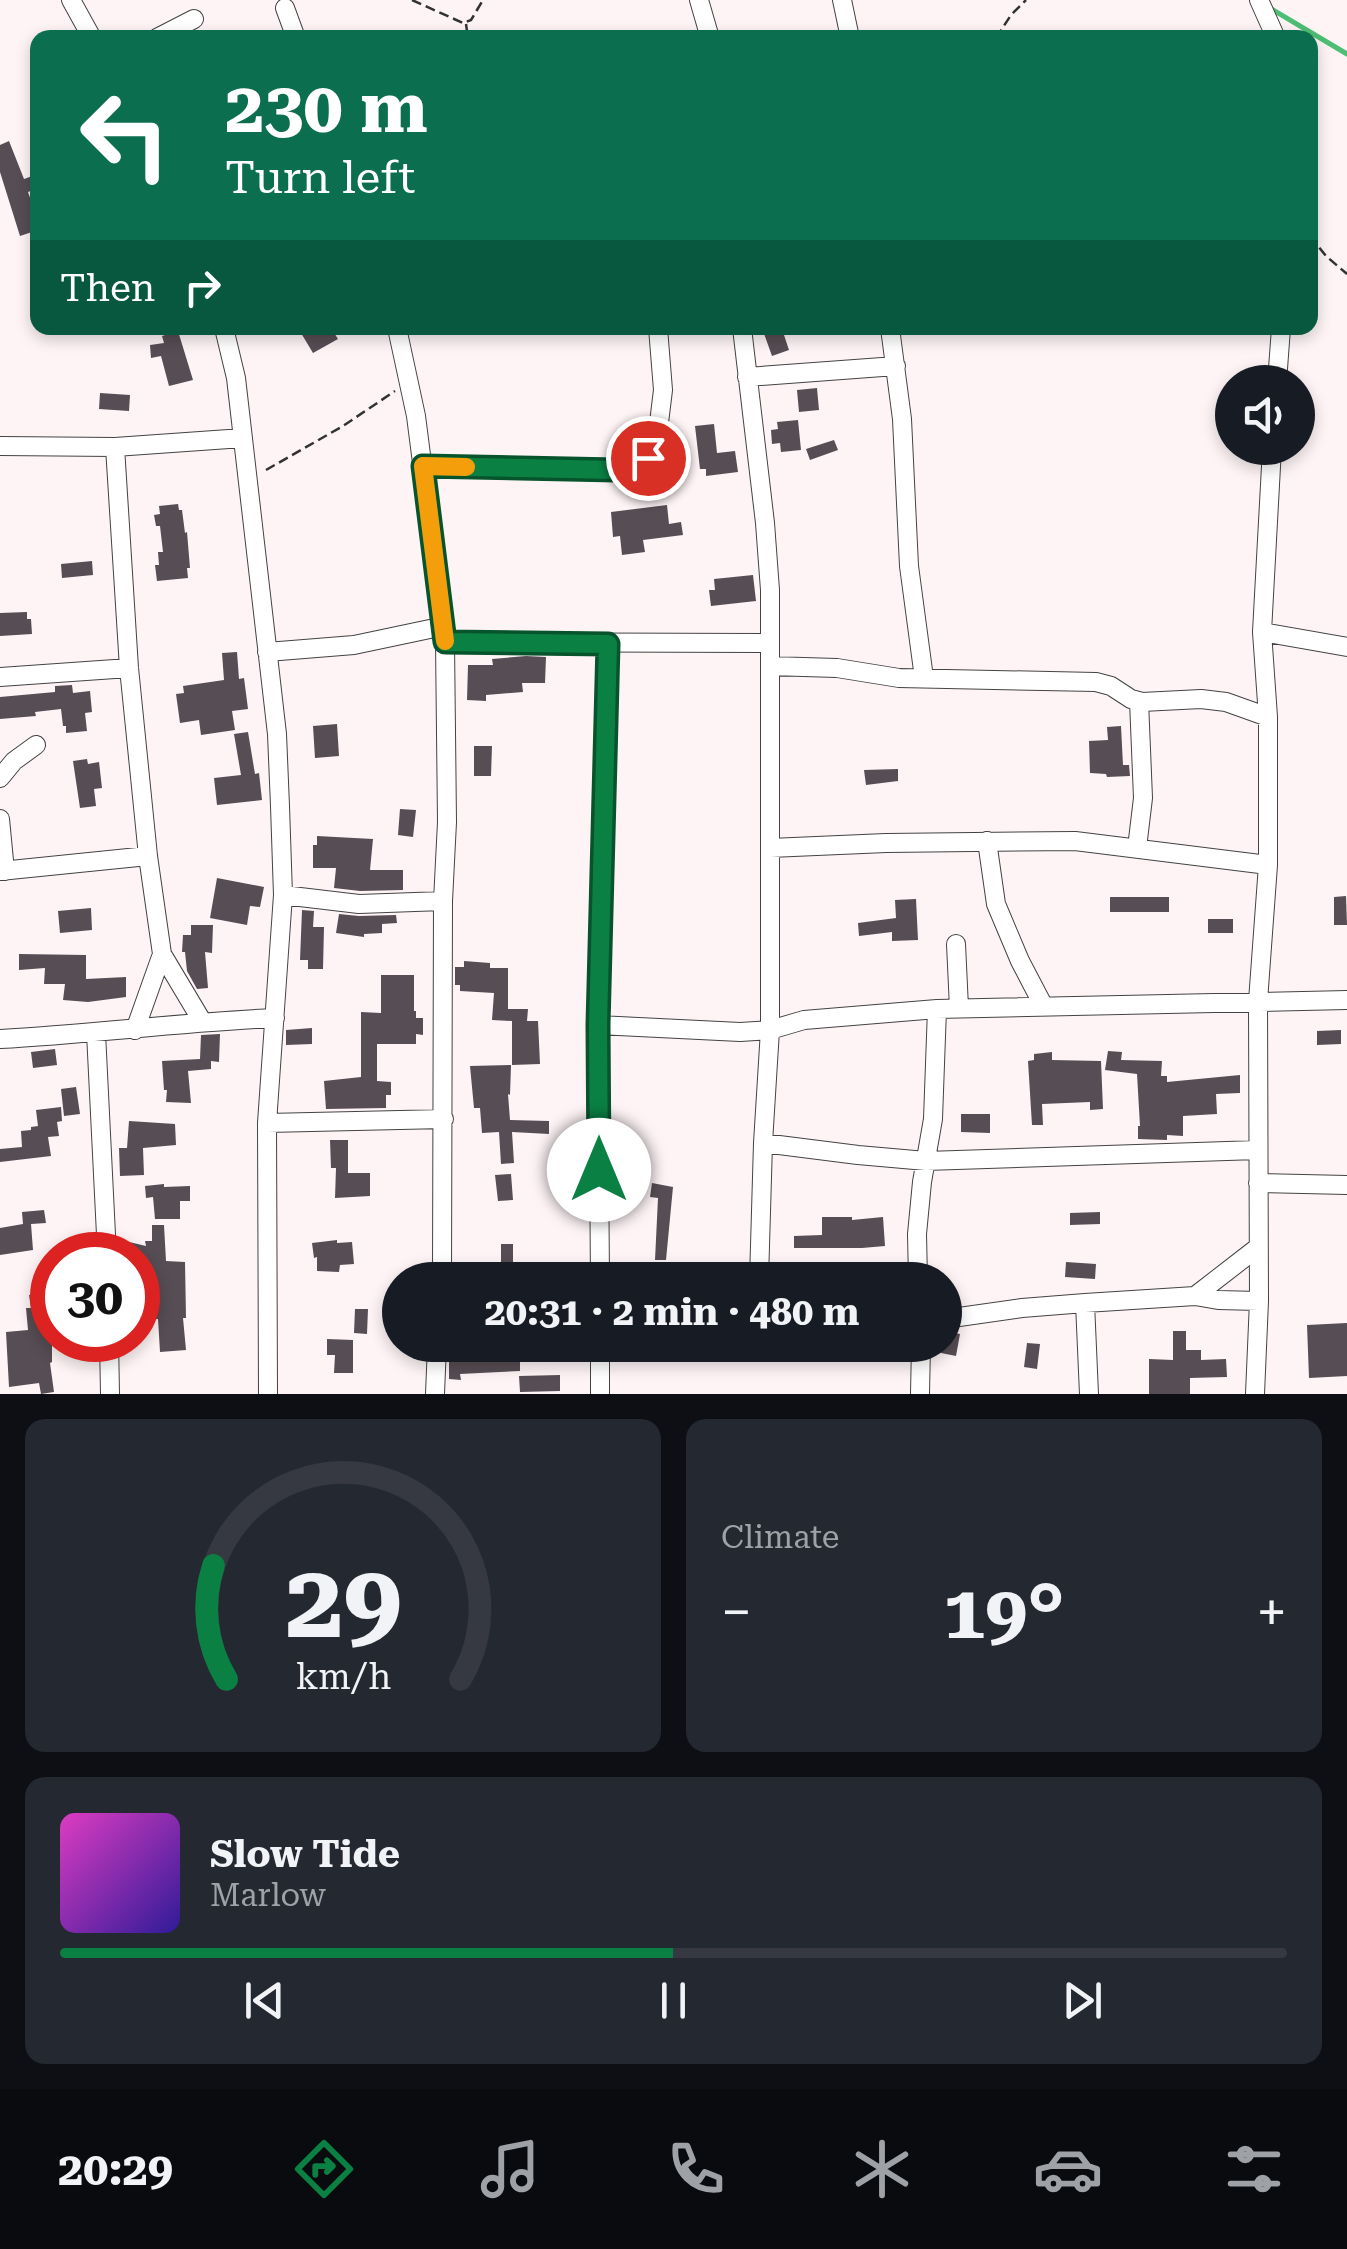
<!DOCTYPE html>
<meta charset="utf-8">
<style>
body{margin:0;font-family:"Roboto Serif",serif;background:#242831;color:#f1f3f6;height:100vh;display:flex;flex-direction:column;font-size:38px;white-space:nowrap}
*{box-sizing:border-box;margin:0}
p{font-size:32px;color:#9ea1a6}
.icon{flex:none;width:55px;height:55px;fill:none;stroke:currentColor;stroke-width:2;stroke-linecap:round;stroke-linejoin:round}
.map{position:relative;height:1394px;overflow:hidden}
.panel{display:flex;flex-direction:column;gap:25px;padding:25px;background:#0d0f14;flex:1}
.panel>*{flex:none}
.hud{position:absolute;left:30px;top:30px;width:1288px;height:305px;border-radius:20px;box-shadow:0 5px 15px #0003;background:#0b6e4f;color:#fff;overflow:hidden}
.tools{position:absolute;left:1215px;top:365px;display:grid;gap:20px}
.tools a{display:grid;place-items:center;width:100px;height:100px;border-radius:50%;background:#171b24;box-shadow:0 5px 15px #0003;font-size:50px}
.speed{position:absolute;left:30px;top:1232px;display:flex;gap:20px;font-size:50px;font-weight:700;text-align:center}
.speed>*{display:grid;place-content:center;width:130px;height:130px;border-radius:50%;background:#171b24;box-shadow:0 5px 15px #0003;line-height:1}
.speed .limit{border:15px solid #d22;background:#fff;color:#111}
.pin{position:absolute;display:grid;place-items:center;width:85px;height:85px;color:#fff;margin:-42px;border:5px solid #fff;border-radius:50%;box-shadow:0 2px 10px #0007}
.me{position:absolute;width:110px;margin:-55px;rotate:0deg;stroke-linejoin:round;filter:drop-shadow(0 0 8px #0008)}
.turn{display:flex;align-items:center;gap:35px;height:210px;padding:0 30px;font-size:45px}
.turn .icon{width:130px;height:130px;stroke-width:2.5}
.turn b{display:block;font-size:70px;line-height:85px}
.then{display:flex;align-items:center;height:95px;padding:0 30px;background:#0003;gap:20px;font-size:38px}
.big{font-size:75px;font-weight:700;line-height:1.1}
.panel .tile{flex:1;display:flex;flex-direction:column;justify-content:center;gap:15px;min-width:0;padding:0 35px;border-radius:20px;background:#242831}
.panel .dial{align-items:center;gap:0}
.dial svg{height:260px;overflow:visible;fill:none;stroke:#363941;stroke-width:7;stroke-linecap:round;text-anchor:middle}
.dial text{fill:#f1f3f6;stroke:none}
.song{display:flex;align-items:center;gap:30px}
.cover{width:120px;height:120px;border-radius:15px;background:linear-gradient(135deg,hsl(310 70% 55%),hsl(250 70% 35%))}
.played{height:10px;border-radius:5px;background:linear-gradient(90deg,#0b8043 50%,#363941 50%)}
.keys{display:flex;justify-content:space-around;direction:ltr}
.heat{display:flex;justify-content:space-between;align-items:center;font-size:55px;direction:ltr}
.panel .tiles{flex:1;display:grid;gap:25px;grid-template-columns:1fr 1fr}
.tile:last-child{grid-column:span 2}
.trip{position:absolute;left:382px;top:1262px;width:580px;height:100px;border-radius:50px;background:#171b24;box-shadow:0 5px 15px #0003;font-weight:700;line-height:100px;text-align:center}
.dock{display:flex;height:160px;justify-content:space-around;align-items:center;background:#090b0e;color:#9ea1a6}
.dock .icon{width:70px;height:70px}
.dock .current{color:#0b8043}
.dock b{font-size:45px;color:#f1f3f6}
.map>svg:first-child{display:block}
</style>
<div class="map">
<svg width="1347" height="1394" viewBox="0 0 1347 1394">
<rect width="100%" height="100%" fill="#fef4f6"/>
<g fill="none" stroke-linecap="round" stroke-linejoin="round">
<path stroke="#4dbe73" stroke-width="5" d="M1268,7l79,47"/>
</g>
<path fill="#574d54" d="M9,141l15,38 14,-5v14l-10,4 10,28v10l-18,6 -20,-64v-27z
M298,328h33l7,11 -25,14z
M762,328h22v7l5,15 -17,6z
M178,331l15,49 -24,6 -8,-30 -10,2 -1,-13 14,-2 -2,-7z
M817,388l2,22 -20,2 -2,-22z
M100,393l30,2 -1,16 -30,-2z
M798,420l3,30 -20,2 -1,-9 -8,1 -1,-14 7,-1 -1,-7z
M714,424l3,29 18,-2 3,21 -32,4v-7h-6l-5,-43z
M834,440l4,10 -28,10 -4,-11z
M178,504l1,6h3l3,23 2,-1 3,36h-3l1,10 -31,3 -2,-16h4l-1,-13h5l-3,-26h-4l-2,-11 6,-1 -1,-8z
M667,505l2,19 12,-2 2,13 -40,5 2,12 -23,3 -2,-19 -7,1 -2,-25z
M92,561l1,14 -31,3 -1,-14z
M753,575l3,26 -45,5 -2,-16h6l-1,-11z
M27,612v7h4l1,15 -32,2v-23z
M237,652l2,27 5,-1 4,31 -16,2 3,19 -34,5 -2,-15 -19,3 -4,-29 8,-1 -1,-7 41,-6 -2,-27z
M526,656l20,1 -1,26h-23l1,9 -37,3v6l-19,-1 1,-35h25l-1,-6z
M72,685l1,8 17,-2 2,21 -7,1 2,18 -21,2v-7h-3l-2,-17 -26,3 1,4 -36,3v-22l55,-5v-6z
M337,724l2,32 -24,2 -2,-32z
M1121,726l2,39h6l1,11 -23,1 -1,-3 -16,-1 -1,-32 19,-1 -1,-13z
M248,732l7,42 4,-1 3,27 -45,5 -3,-27 27,-3 -7,-41z
M474,746h18l-1,30h-17z
M87,759l1,5 11,-2 3,26 -8,1 2,17 -16,2 -7,-47z
M898,769v12l-32,4 -2,-15z
M400,809l16,1 -3,27 -15,-2z
M317,836l56,3 -3,31h33v20l-43,1 -26,-3 2,-20h-23v-23h4z
M217,878l47,9 -4,20 -10,-1 -3,19 -37,-7z
M1346,896l1,29h-13v-28z
M1110,897h59v15h-59z
M916,899l2,41 -26,1v-9l-33,4 -1,-13 38,-5 -1,-18z
M91,908l1,22 -32,3 -2,-22z
M302,910l12,1 -1,16h11l-1,42h-15v-9h-8z
M339,914l20,2 37,-1 1,8 -15,1v9l-18,1v3l-28,-4z
M1208,919h25v14h-25z
M191,925h22l-1,28 -7,-1 3,36 -11,1 -10,-18 -2,-19h-3l1,-17h8z
M19,954l67,1v24l40,-2v20l-38,5 -25,-2 2,-16h-21l1,-16 -26,2z
M464,961l26,2v5h18v41h20l-1,12h11l2,43 -28,1v-44l-20,-1 2,-27 -34,-2v-6h-5v-18h9z
M381,975h33v36h2v7h7v17l-7,-1v10h-39v37l14,1v13h-5v13l-60,1 -2,-28 37,-4v-65l20,1z
M312,1028v16l-26,1v-15z
M1341,1030v14l-24,1v-14z
M220,1034l-1,28 -8,-1v8l-23,2 3,32 -25,-1 1,-12h-3l-2,-29 38,-2 1,-24z
M55,1049l2,16 -24,3 -2,-16z
M1108,1051l14,1 -1,8 41,1 -1,15h6v6l73,-7v18l-24,1 1,20 -34,2v20l-16,-1v5l-29,-1v-13h2l-3,-52 -32,-4z
M1052,1052v8l49,1 2,48 -13,1v-8l-48,2 1,21h-11l-4,-64 6,-1v-6z
M511,1065l-1,30 -2,-1 2,26 39,1v13l-37,-2 2,31 -13,1 -2,-32 -17,1 -2,-25h-6l-4,-42z
M76,1087l4,27 -16,2 -3,-27z
M61,1107l1,14 -5,1 2,14 -11,1 3,19 -51,6v-13l22,-2 -1,-16 10,-1v-3l7,-1 -2,-16z
M961,1114h29v19l-29,-1z
M129,1121l46,3 1,21 -33,3 1,27 -24,1 -1,-28h8z
M330,1140h18v33h22v23l-35,2 1,-30h-5z
M511,1174l2,26 -15,1 -3,-26z
M652,1183l21,4 -7,73h-11l3,-62 -8,-1z
M164,1184v3l26,-1v15h-10v18h-25l-2,-22 -7,1 -1,-12z
M44,1210l2,13 -15,1 2,26 -33,5v-27l23,-4 -1,-12z
M1100,1212v12l-30,1v-12z
M822,1217h30v3l31,-3 2,29 -23,2h-68v-12l28,-1z
M152,1225h12l2,36 19,1 1,56h-3l3,32 -26,2 -2,-33 -20,2v-66h-16l3,-14 21,5 -1,-5h7z
M337,1240v3l15,-1 2,22 -14,1 -1,7 -22,-1v-14l-3,1 -2,-15z
M501,1244h12v36h-12z
M1066,1262l30,2 -1,15 -30,-2z
M44,1294l2,25h5l1,5v38l-2,1 4,29 -13,2 -2,-11 -30,4 -3,-55 22,-2 -2,-22h5l-2,-13z
M355,1309h13l-1,25 -13,-1z
M1347,1323v53l-38,2 -2,-53z
M946,1331l14,3 -4,22 -15,-3 2,-8h2z
M1173,1331h13v19h15v10l25,-1 1,18 -37,1v16h-41v-35l24,1z
M327,1339l26,1v33h-19l1,-18h-8z
M1027,1343l13,1 -3,25 -13,-2z
M458,1356v2l62,-2v15l-60,3 1,6 -12,-1v-22z
M560,1375v16l-40,1 -1,-16z"/>
<g fill="none" stroke-linecap="round" stroke-linejoin="round">
<defs>
<path id="street" d="M71,0l21,38
M699,0l11,38
M842,0l8,38
M1259,0l17,38
M285,8l11,30
M157,38l37,-19
M224,328l12,50 41,356 3,72 3,89 -16,228 1,271
M397,328l19,88 29,226 2,180 -4,79 -1,379
M742,328l23,195 5,67v440l-7,113 -4,137
M890,328l12,91 7,147 15,112
M747,377l149,-11
M1277,382l4,-54
M0,446l115,1 128,-9
M115,447l14,221 19,188 14,98 40,67
M423,466l193,4 32,-11 7,-9 2,-11 6,-49 -5,-62
M1262,632l85,15
M445,642l325,1
M267,652l87,-7 90,-19
M770,666l67,2 62,10 197,4 15,4 20,13 11,3 59,-3 25,3 42,15
M0,677l129,-9
M0,778l14,-17 22,-16
M0,819l5,52
M987,841l9,63 24,57 23,44
M770,848l116,-5 189,-2 193,24
M1137,848l6,-50 -4,-97
M0,871l148,-15
M283,895l76,9 84,-3
M956,944l3,64
M598,1025l142,7 30,-2 34,-10 133,-11 410,-9
M135,1030l27,-76
M96,1033l11,222
M0,1039c92,-5 183,-17 275,-21
M267,1123l177,-4
M763,1143l95,12 68,6 331,-11
M1258,1183l89,2
M600,1280l-2,-255 10,-381
M918,1280l-1,-46 5,-52 11,-63 4,-110
M1195,1296l62,-48
M1085,1303l4,91
M945,1319l77,-11 63,-5 110,-7 23,4 41,1
M109,1340l1,54
M435,1394l2,-49
M600,1394v-49
M920,1394l1,-49
M1255,1394l4,-93 -1,-300 10,-136v-148l-6,-85 10,-184"/>
</defs>
<use href="#street" stroke="#434343" stroke-width="20"/>
<path stroke="#323232" stroke-width="2.5" stroke-dasharray="10 5" stroke-linecap="butt" d="M412,0l51,23 8,-3 12,-20
M466,24l2,14
M996,38l15,-23 15,-15
M1310,236l16,20 21,18
M266,470l77,-44 52,-35"/>
<use href="#street" stroke="#fff" stroke-width="18"/>
</g>
<g fill="none" stroke-linecap="round" stroke-linejoin="round">
<defs>
<path id="route" d="M599,1170l-1,-145 10,-381 -163,-2 -22,-176 193,4 18,-4 14,-8"/>
</defs>
<use href="#route" stroke="#07532c" stroke-width="25"/>
<use href="#route" stroke="#0b8043" stroke-width="18"/>
<path stroke="#f59e0b" stroke-width="18" d="M445,641l-22,-175 43,1"/>
</g>
</svg>
<div class="tools">
<a><svg class="icon" aria-label="sound" viewBox="0 0 24 24"><path d="M4 9h4l5-4v14l-5-4H4zM17 9q2 3 0 6"/></svg></a>
</div>
<div class="speed"><div class="limit">30</div></div>
<div class="pin" style="left:648px;top:458px;background:#d93025"><svg class="icon" aria-label="arrive" viewBox="0 0 24 24"><path d="M6 21V4h12l-3 4 3 4H6"/></svg></div>
<svg class="me" style="left:599px;top:1170px" viewBox="-20 -20 40 40"><circle r="19" fill="#fff"/><path d="M0-13L10 11 0 6-10 11z" fill="#0b8043"/></svg>
<div class="trip">20:31 · 2 min · 480 m</div>
<div class="hud">
<div class="turn"><svg class="icon" aria-label="left" viewBox="0 0 24 24"><path d="M17 20v-9H6M10 6l-5 5 5 5"/></svg><div><b>230 m</b>Turn left</div></div>
<div class="then">Then<svg class="icon" aria-label="right" viewBox="0 0 24 24"><path d="M7 20v-9h11M14 6l5 5-5 5"/></svg></div>
</div>
</div>
<section class="panel">
<div class="tiles">
<div class="tile dial"><svg viewBox="0 0 100 80">
<path d="M14 69A42 42 0 1 1 86 69"/>
<path d="M14 69A42 42 0 0 1 10 34" stroke="#0b8043"/>
<text x="50" y="56" font-size="32" font-weight="700">29</text>
<text x="50" y="72" font-size="11">km/h</text>
</svg></div>
<div class="tile"><p>Climate</p>
<div class="heat"><a>−</a><b class="big">19°</b><a>+</a></div>
</div>
<div class="tile">
<div class="song"><i class="cover"></i><div><b>Slow Tide</b><p>Marlow</p></div></div>
<div class="played"></div>
<div class="keys"><svg class="icon" aria-label="previous" viewBox="0 0 24 24"><path d="M18 5L8 12l10 7zM5 5v14"/></svg><svg class="icon" aria-label="pause" viewBox="0 0 24 24"><path d="M8 5v14M16 5v14"/></svg><svg class="icon" aria-label="next" viewBox="0 0 24 24"><path d="M6 5l10 7-10 7zM19 5v14"/></svg></div>
</div>
</div>
</section>
<nav class="dock">
<b>20:29</b>
<svg class="icon current" aria-label="directions" viewBox="0 0 24 24"><path d="M12 3l9 9-9 9-9-9zM9 14v-3h6M13 9l2 2-2 2"/></svg>
<svg class="icon" aria-label="music" viewBox="0 0 24 24"><path d="M9 18V5l10-2v13"/><circle cx="6" cy="18" r="3"/><circle cx="16" cy="16" r="3"/></svg>
<svg class="icon" aria-label="phone" viewBox="0 0 24 24"><path d="M5 4h4l2 5-3 2q2 4 5 5l2-3 5 2v4C11 20 4 13 5 4z"/></svg>
<svg class="icon" aria-label="climate" viewBox="0 0 24 24"><path d="M12 3v18M4 7l16 10M4 17L20 7"/></svg>
<svg class="icon" aria-label="car" viewBox="0 0 24 24"><path d="M5 17H2v-5l4-1 3-4h7l3 4 3 1v5h-3M9 17h6M6 11h13"/><circle cx="7" cy="17" r="2"/><circle cx="17" cy="17" r="2"/></svg>
<svg class="icon" aria-label="filters" viewBox="0 0 24 24"><path d="M4 7h16M4 17h16"/><circle cx="9" cy="7" r="2"/><circle cx="15" cy="17" r="2"/></svg>
</nav>
